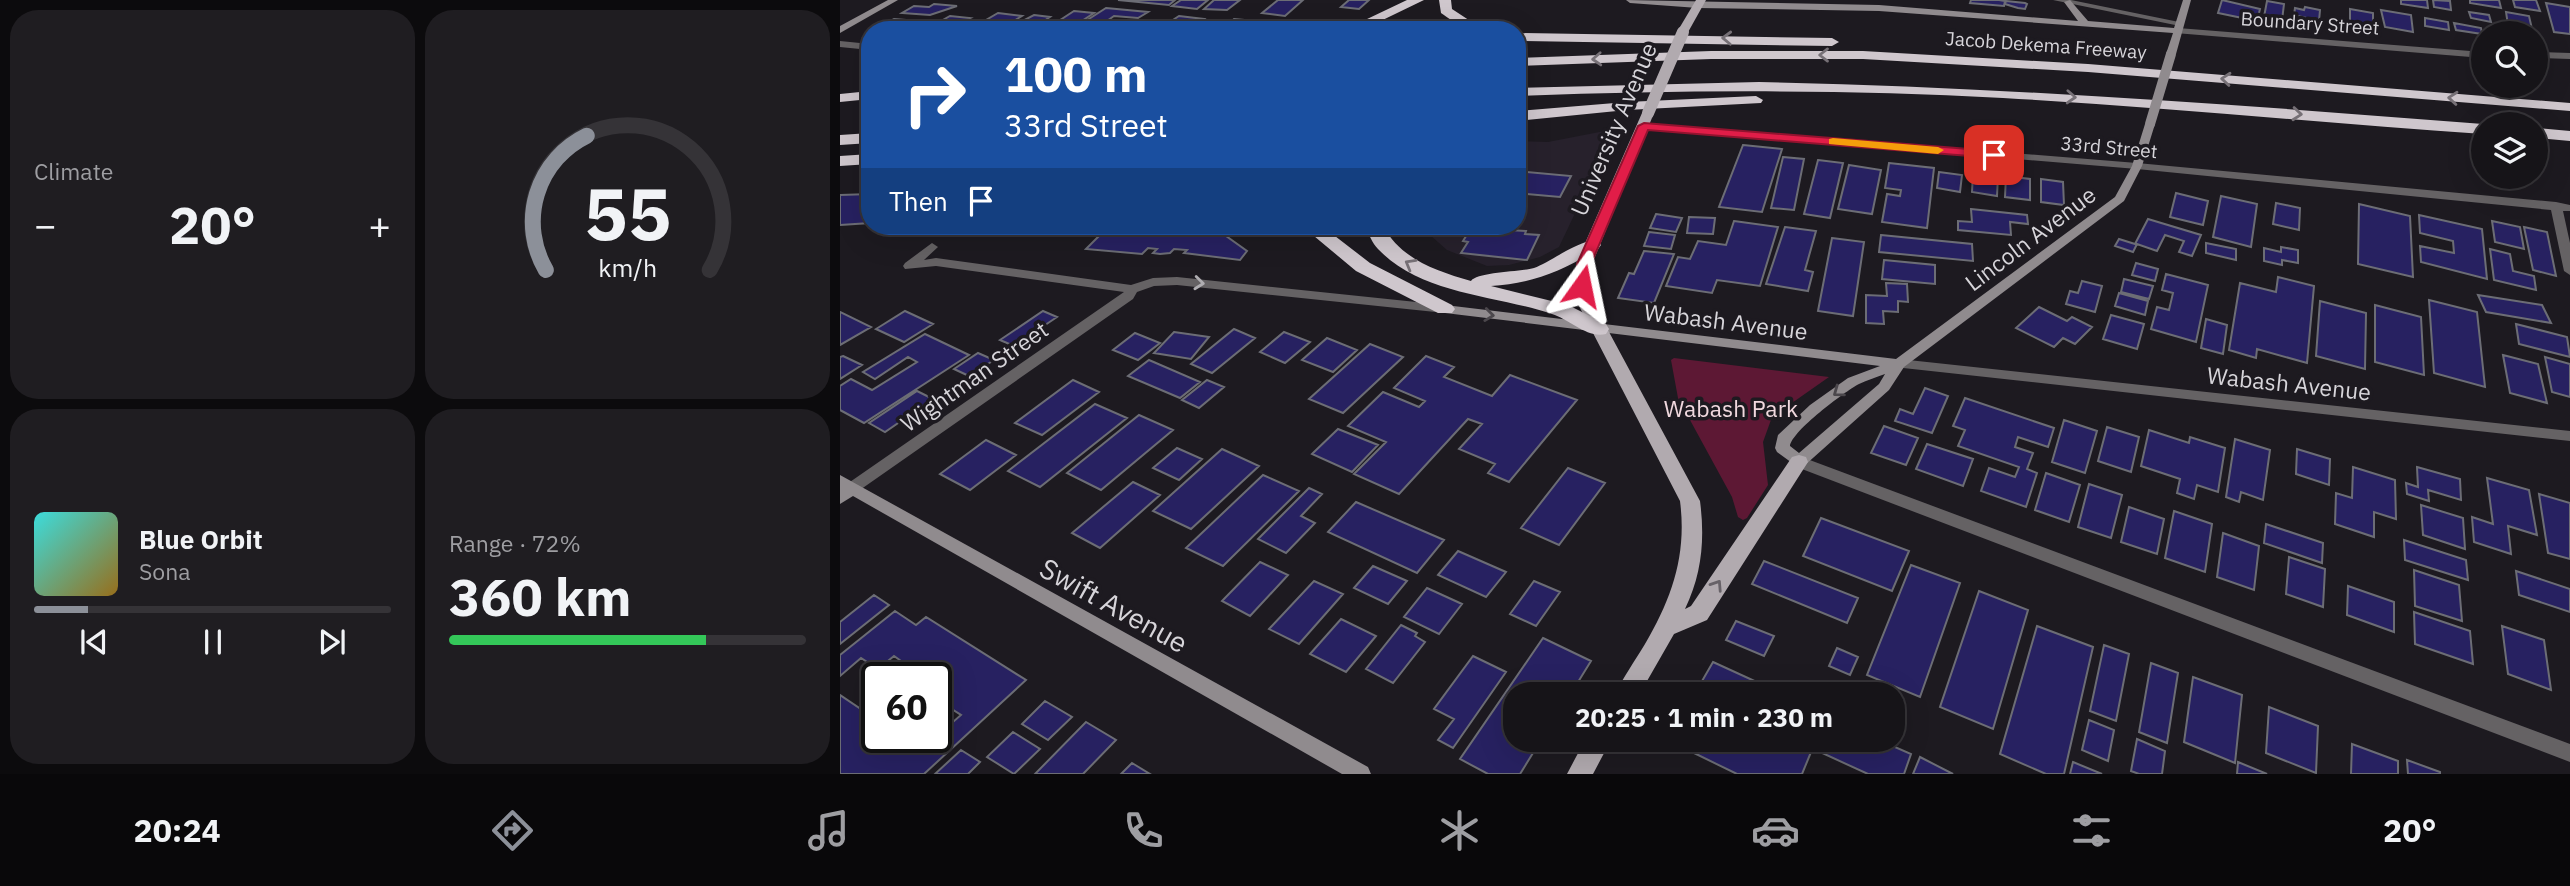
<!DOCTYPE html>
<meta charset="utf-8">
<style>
body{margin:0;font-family:"IBM Plex Sans",sans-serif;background:#1f1d21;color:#f1f3f6;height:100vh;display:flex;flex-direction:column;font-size:26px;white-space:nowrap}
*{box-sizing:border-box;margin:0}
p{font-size:23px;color:#9e9ea2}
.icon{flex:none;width:38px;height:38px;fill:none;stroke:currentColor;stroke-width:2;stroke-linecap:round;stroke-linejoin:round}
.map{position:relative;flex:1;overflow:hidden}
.side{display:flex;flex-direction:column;gap:10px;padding:10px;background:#0c0b0d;width:840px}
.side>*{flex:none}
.hud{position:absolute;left:21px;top:21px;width:665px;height:214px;border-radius:28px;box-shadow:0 7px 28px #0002,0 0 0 2px #353337;background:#1a4fa0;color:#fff;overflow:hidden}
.fabs{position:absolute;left:1631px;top:21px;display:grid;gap:14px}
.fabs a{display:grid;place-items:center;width:77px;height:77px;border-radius:50%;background:#161418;box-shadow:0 7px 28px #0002,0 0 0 2px #353337;font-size:35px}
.speed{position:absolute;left:21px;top:662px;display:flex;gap:14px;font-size:35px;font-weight:700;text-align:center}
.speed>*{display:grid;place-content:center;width:91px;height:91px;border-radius:50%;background:#161418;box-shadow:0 7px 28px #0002,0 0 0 2px #353337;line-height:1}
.speed .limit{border:4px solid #111;border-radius:10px;background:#fff;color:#111}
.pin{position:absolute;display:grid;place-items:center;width:60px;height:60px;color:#fff;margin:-30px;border-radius:14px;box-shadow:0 4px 10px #0006}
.me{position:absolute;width:77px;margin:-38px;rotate:12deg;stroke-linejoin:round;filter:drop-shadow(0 0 5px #0008)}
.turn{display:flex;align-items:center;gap:24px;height:147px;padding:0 28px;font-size:32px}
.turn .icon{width:91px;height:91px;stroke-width:2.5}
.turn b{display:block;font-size:49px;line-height:60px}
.then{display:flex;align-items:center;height:66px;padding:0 28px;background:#0003;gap:14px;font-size:26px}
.big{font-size:52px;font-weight:700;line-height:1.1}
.side .card{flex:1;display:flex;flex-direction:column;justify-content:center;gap:10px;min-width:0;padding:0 24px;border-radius:28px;background:#1f1d21}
.side .dial{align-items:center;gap:0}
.dial svg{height:182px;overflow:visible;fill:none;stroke:#353337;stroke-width:7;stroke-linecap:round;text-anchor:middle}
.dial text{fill:#f1f3f6;stroke:none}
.song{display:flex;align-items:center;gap:21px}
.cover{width:84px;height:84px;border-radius:10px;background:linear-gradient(135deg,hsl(180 70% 55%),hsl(40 70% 35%))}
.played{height:7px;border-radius:4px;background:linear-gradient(90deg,#8c9099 15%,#353337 15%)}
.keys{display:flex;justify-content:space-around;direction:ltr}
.heat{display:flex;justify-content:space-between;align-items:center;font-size:38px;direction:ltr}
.charge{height:10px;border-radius:5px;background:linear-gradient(90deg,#34c759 72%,#353337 0)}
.side .tiles{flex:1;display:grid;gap:10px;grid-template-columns:repeat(2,1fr)}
.trip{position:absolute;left:663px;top:682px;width:402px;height:70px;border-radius:28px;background:#161418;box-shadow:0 7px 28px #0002,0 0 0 2px #353337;font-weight:700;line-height:70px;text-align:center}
.tab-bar{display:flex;height:112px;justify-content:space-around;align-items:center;background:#09080a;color:#9e9ea2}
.tab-bar .icon{width:49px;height:49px}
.tab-bar .on{color:#8c9099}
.tab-bar b{font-size:32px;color:#f1f3f6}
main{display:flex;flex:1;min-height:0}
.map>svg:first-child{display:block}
</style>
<main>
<section class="side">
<div class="tiles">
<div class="card"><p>Climate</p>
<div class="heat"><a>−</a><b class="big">20°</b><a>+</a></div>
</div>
<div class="card dial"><svg viewBox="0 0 100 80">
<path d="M14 69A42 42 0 1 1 86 69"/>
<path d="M14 69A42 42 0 0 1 32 10" stroke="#8c9099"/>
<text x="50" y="56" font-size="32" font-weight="700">55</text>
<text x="50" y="72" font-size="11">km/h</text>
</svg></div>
<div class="card">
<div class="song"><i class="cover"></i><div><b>Blue Orbit</b><p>Sona</p></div></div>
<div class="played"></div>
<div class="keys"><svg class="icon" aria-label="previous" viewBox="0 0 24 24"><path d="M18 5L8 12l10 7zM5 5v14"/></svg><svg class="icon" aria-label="pause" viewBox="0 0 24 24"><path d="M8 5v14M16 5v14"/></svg><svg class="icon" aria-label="next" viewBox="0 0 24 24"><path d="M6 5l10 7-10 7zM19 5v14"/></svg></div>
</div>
<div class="card"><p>Range · 72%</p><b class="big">360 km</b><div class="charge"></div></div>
</div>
</section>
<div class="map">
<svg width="1730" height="774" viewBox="0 0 1730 774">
<rect width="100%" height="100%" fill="#1d1a20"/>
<path fill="#27212c" d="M775,129l-56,118 -19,10 -31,8 -22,1 -40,-16 -17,-15 -6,-9h93v-85l31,1z"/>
<path fill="#5d1834" d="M834,358l155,19 -57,40 -9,25 5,43 -21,33 -4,2 -5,-3 -6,-20 -54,-99 -7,-38z"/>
<path fill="#272161" stroke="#6c6d75" stroke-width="2" d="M278,0h57l-6,5z
M341,0h27l-11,9 -25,-3z
M374,0h26l-13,10 -23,-1z
M438,0h25l-18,16 -23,-3z
M509,0h20l-10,9 -18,-2z
M1131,0h28l6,1 -1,5 -34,-3z
M1382,0l38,9 -3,12 -39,-8z
M1561,0h26l1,8 -27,-4z
M1593,0l17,1 1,9 -17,-3z
M1630,0h29l2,8 -31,-5z
M1673,0h23l4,11 -25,-4z
M1166,1l19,2 2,1 -2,5 -7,-1 -13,-4z
M1427,1l17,3 -2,16 -18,-3z
M1706,3l24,4v27l-16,-2z
M94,4l23,2 -27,9 -28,-2 12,-7 15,1z
M1465,7l15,3 -1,11 -25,-6 1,-7 9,2z
M266,8l42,4 -10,6 -24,-2 -17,12 -19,-2z
M1510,9l23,4v14l-23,-4z
M1541,10l30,5 2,17 -28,-5z
M234,11l20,2 -23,15 -20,-2z
M1629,12l20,3 2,7 -20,-4z
M1666,12l23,4 3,13 -24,-4z
M158,13l24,3 -23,14h-13l8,-5 -13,-2z
M194,15l16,2 -20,13 -21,-2z
M110,16l20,2 -27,12h-18z
M339,16l25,3 -15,11 -30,-1z
M1585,18l23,4 1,8 -24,-4z
M54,19l12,1 -17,9 -12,-1z
M394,19l42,4 -7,6 -68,1 11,-9 18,2z
M83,20l10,1 -17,9 -18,-1z
M1614,23l27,5 1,6 -26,-4z
M903,145l39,4 -20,63 -43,-5z
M943,157l21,2 -10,51 -23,-2z
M978,160l25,3 -13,55 -26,-4z
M1049,163l45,5 -7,60 -45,-6 5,-28 13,2 1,-6 -16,-2z
M1009,165l32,5 -9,44 -34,-5z
M677,171l54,5 -11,21 -43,-4z
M1099,172l23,3 -2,17 -23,-4z
M1133,174l25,2 -1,20 -25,-4z
M1166,176l24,3v21l-25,-3z
M1201,179l22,3 1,23 -23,-3z
M1336,193l32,8 -5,24 -33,-8z
M30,194v29l-30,2v-30z
M1381,196l36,8 -6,43 -38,-10z
M1436,203l24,5 -1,22 -26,-6z
M1519,204l51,12 3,61 -55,-13z
M1131,209l56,6 1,9 -18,-2 1,13 -53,-5v-9l14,1z
M816,214l26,4 -6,14 -26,-4z
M1579,215l63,14 5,50 -66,-17 -1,-16 34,7 -1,-12 -33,-8z
M849,217l26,1 -2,16 -26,-1z
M1308,219l53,16 -9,21 -13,-4 5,-11 -19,-6 -8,16 -20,-7 -4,8 -18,-6 4,-7 16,5z
M894,221l44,6 -18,59 -43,-6 -5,13 -46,-7 12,-29 12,2 8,-18 28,4z
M1652,221l28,6 4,22 -29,-7z
M269,226h103l35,25 -7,9 -56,-7 3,-3 -13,-1 -4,4 -10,1 -7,-1 4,-4 -9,-1 -6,6 -56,-5z
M945,227l31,4 -11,39 8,2 -5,19 -42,-7z
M1684,227l23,5 9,44 -23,-6z
M631,228l55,3 -1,3 14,1 -12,25 -66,-7 7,-11 -5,-1z
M809,232l26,3 -4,14 -27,-3z
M1041,235l91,9 1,17 -94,-9z
M992,238l32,4 -11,74 -35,-5z
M1366,243l30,6v11l-30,-7z
M1441,247l17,3v13l-16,-3v5l-18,-4v-13l17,4z
M1650,249l20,5 3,17 21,5 2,14 -42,-10z
M804,251l30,3 -20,49 -36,-5 11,-25 5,1z
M1044,260l51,5v19l-53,-5z
M1296,263l22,6 -3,12 -23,-6z
M1326,274l42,11 -12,57 -45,-13 6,-22 12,3 4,-17 -11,-3z
M1438,277l36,9 -7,77 -50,-14 -1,9 -27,-8 11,-67 36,9z
M1284,279l29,7 -4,13 -28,-7z
M1242,281l20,5 -7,26 -29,-8 4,-13 8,2z
M1046,283l21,1 1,18 -10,-1v11l-15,-1 1,13 -18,-1v-28l21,1z
M1279,293l29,8 -3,14 -30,-9z
M1638,295l64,10 9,18 -65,-11z
M1589,300l48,12 8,75 -51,-14z
M1480,301l46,12 -1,56 -49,-13z
M1535,305l46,12 3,58 -49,-13z
M1199,307l28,14 5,-4 20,10 -17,17 -12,-6 -9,9 -38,-19z
M65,311l28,13 -29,18 -28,-13z
M203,311l14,6 -43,29 -14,-6z
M0,312l31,15 -31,18z
M1271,315l33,9 -7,25 -34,-10z
M1366,319l21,6 -4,29 -22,-6z
M1676,324l51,13 3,20 -51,-13z
M394,329l21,9 -43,35 -21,-9z
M334,332l35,5 -18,22 -37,-6z
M444,332l26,10 -25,21 -25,-11z
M295,333l25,10 -22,17 -25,-10z
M85,334l44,21 -105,68 -24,-13v-24l11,-7 21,11 45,-28 -9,-5 -33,22 -12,-7z
M487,338l30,12 -24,22 -31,-12z
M530,344l33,13 -60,56 -34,-14z
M138,353l16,7 -25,16 -15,-7z
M1663,355l35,9 9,39 -37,-10z
M3,356l19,9 -22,14v-22z
M586,356l28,11 -10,10 48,19 18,-21 67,25 -68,82 -21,-9 7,-9 -36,-15 23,-25 -14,-5 -69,75 -45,-20 32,-32 -38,-16 35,-34 36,15 6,-6 -31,-13z
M1705,357l25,7v33l-18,-5z
M309,360l51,22 -20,16 -52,-22z
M233,380l26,12 -57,43 -27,-12z
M367,380l17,7 -25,21 -17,-8z
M1085,388l23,8 -16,37 -37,-12 5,-12 13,5z
M77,391l16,8 -48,33 -16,-9z
M1125,398l89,30 -6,19 -30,-10 -3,10 18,6 -6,16 10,4 -11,34 -45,-16 8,-23 26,9 4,-10 -61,-21 7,-16 -12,-4z
M255,404l32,14 -87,69 -32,-16z
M299,415l34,15 -72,60 -34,-17z
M1224,420l33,11 -12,42 -33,-11z
M1044,426l34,12 -12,27 -35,-12z
M1267,427l32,10 -8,35 -33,-11z
M498,429l40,16 -26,27 -40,-18z
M1309,430l40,13 1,-6 35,11 -7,44 -21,-7 -3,14 -17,-6 3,-14 -39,-13z
M1395,439l35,11 -7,50 -22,-8 -2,10 -13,-5z
M146,440l30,15 -46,35 -30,-16z
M1087,444l46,15 -10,27 -47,-17z
M337,448l25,11 -23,21 -26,-12z
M382,449l37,17 -68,63 -38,-18z
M1457,449l33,10 -1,26 -33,-11z
M1513,467l42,13 1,39 -22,-7v25l-39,-13 1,-31 16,5z
M1577,467l43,12 1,21 -33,-10 1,11 -22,-7 -1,-11 12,4z
M728,468l37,15 -46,62 -38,-17z
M1206,473l34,12 -11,37 -34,-12z
M423,475l36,16 -76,75 -37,-18z
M1647,478l42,12 8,45 -29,-9 3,28 -37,-12 -2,-25 21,7z
M293,482l27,13 -60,53 -28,-15z
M1249,484l33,11 -11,43 -33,-11z
M469,488l13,6 -21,22 14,7 -29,30 -28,-14z
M1699,494l31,9v56l-22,-6z
M516,502l88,38 -27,33 -89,-41z
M1581,505l42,13 2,31 -42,-14z
M1289,507l35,12 -7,35 -36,-12z
M1334,511l38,13 -7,48 -40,-14z
M981,518l88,33 -17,40 -89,-35z
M1426,524l57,19 -1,20 -58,-20z
M1383,533l36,13 -5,44 -37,-13z
M1564,540l62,20 2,20 -63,-20z
M618,551l48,21 -20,25 -48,-22z
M1449,557l36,12 -2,38 -37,-13z
M924,561l94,37 -11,25 -95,-39z
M420,562l28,13 -38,41 -28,-15z
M1071,565l49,18 -40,114 -53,-22z
M533,566l34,15 -19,23 -34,-16z
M1574,570l45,15 3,36 -47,-15z
M1676,571l54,18v23l-51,-17z
M474,581l29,13 -44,50 -30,-15z
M694,581l26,11 -24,34 -26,-12z
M1508,586l46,16v30l-47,-17z
M587,588l35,16 -23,30 -35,-17z
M1139,591l49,19 -35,119 -53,-22z
M34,595l15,10 -49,39v-22z
M55,611l21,14 10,-8 100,63 -102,94h-84v-79l37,25v17h23l20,14 41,-36 -25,-16v-22h-32l-2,-1 9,-8 -17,-12 -16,13 -17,-11 -21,18v-21z
M1574,612l56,19 3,33 -58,-20z
M501,619l35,17 -30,36 -36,-18z
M896,621l38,15 -10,20 -38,-16z
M561,625l16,8 -2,3 10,6 -32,41 -27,-14z
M1197,626l56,21 -29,127h-18l-46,-20z
M1662,626l42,14 7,50 -43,-16z
M703,638l48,23 -21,34h-54v45h25l-21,34h-32l-28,-15z
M1264,645l25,9 -13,67 -26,-10z
M997,648l21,9 -8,18 -21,-9z
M633,656l33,16 -53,76 -15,-8 16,-21 -20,-10z
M873,662l46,21 -6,12h-59z
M1311,663l27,10 -11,70 -28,-11z
M1353,677l49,18 -7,68 -51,-21z
M205,701l27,16 -24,23 -26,-16z
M1429,707l49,19 -2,47 -50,-20z
M1249,720l25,10 -6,31 -26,-11z
M246,722l30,18 -33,34h-48z
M173,732l27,17 -26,25 -27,-17z
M1297,739l28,12 -3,23h-23l-8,-3z
M861,740h63l12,6 3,-6h37l-14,34h-65l-43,-21z
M985,740h54l32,14 -7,20h-36l-48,-22z
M1512,744l46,17v13h-47z
M121,750l19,12 -12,12h-33z
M1080,757l33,17h-40z
M1567,760l33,12v2h-32z
M1233,762l29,12h-32z
M1398,762l29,12h-30z
M292,763l18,11h-29z"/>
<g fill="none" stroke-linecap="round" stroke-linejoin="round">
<path fill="#656264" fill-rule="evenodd" d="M1213,0h18l113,23 -4,3z
M1338,28l305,24v6l-308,-25 -1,-2z
M0,41l30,3v6l-30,-3z
M1696,52l34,1v6l-34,-1z
M804,123l493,40 419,39 14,3v6h-7l7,32v32l-6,-4 -13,-61 -414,-41 -497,-41v-4z
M92,243l6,4 -14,13 12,-2 195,27 22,-7 24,-1 268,28 6,4 -6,4 -268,-28 -23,1 -17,6 -4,7 -276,193 -5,2 -5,-2 -3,-4 3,-4 277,-192 -188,-26 -31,3 -2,-3 2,-3z
M1059,359l671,72v10l-676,-74 -2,-3 2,-3z
M959,456l771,288v18l-776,-296 -3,-4 3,-4z"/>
<path fill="#908b8e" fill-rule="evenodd" d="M48,0h10l-58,33v-7z
M786,0l253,5 199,16 -14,-19 6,-2 18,21 86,7 9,-28h8l-15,54 -5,3 -5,-3 7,-21 -294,-22 -181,-3 -68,-5z
M1310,121l5,3 -13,42 -18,35 -220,166 -15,23 -85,76 -5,2 -22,-16 -2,-4 3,-13 32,-30 38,-27 32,-12 -435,-53 -6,-4 6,-4 451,54 219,-162 17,-31 13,-42zM1045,374l-6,10 -80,69 -9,-7c2,-15 54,-54 69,-62 8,-4 18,-7 26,-10z
M0,475l528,292 3,7h-29l-489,-278 -13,8z"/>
<path fill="#b1aaaf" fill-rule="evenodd" d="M856,0h10l-19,34h-8l-2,-2z
M808,109l6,4 -62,151 -2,22 5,20 105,195c5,38 2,73 -15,108l6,-3 101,-149 7,-2 7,2 2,5 -101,158 -33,14 -35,61h-24c8,-18 20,-34 30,-51 27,-46 42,-89 35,-143l-101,-195 -5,-20 2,-22 66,-151z
M745,740h26l-18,34h-26z"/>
<path fill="#cfc7cd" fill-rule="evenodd" d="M567,0h17l-62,30h-18z
M599,0h12l1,9 32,21c-19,0 -27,-6 -43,-17z
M677,33l315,5 7,4 -7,4 -315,-5z
M871,51h152l225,13 482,39v8l-482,-39 -225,-13h-152l-194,7v-8z
M919,82c242,5 483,23 724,42v10c-160,-11 -319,-27 -480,-36 -162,-9 -324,-8 -486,-2v-8z
M30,91v8l-30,3v-8z
M916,96l7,4 -2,3 -134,7 -110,11v-10l110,-9z
M1696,128l34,3v10l-34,-3z
M30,133v10l-30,2v-10z
M30,154v10l-30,2v-10z
M462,226h20l48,37 82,42 3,4 -3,4h-14l-82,-42z
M525,226h18c18,33 53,45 88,55 6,-9 48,-9 63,-13 17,-6 49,-31 64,-27l3,4 -3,4c-33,21 -67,35 -107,37l77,19 38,19 3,5 -3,5c-18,5 -37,-15 -54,-20 -56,-19 -130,-19 -174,-65 -6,-6 -9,-15 -13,-23z"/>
<path stroke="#908b8e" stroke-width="10" d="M1310,124l21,-70"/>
<path stroke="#b1aaaf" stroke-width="12" d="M808,113l35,-81"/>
</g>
<defs><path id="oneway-chevron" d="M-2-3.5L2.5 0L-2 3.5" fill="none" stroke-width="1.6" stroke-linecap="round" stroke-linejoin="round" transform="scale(1.75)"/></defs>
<g stroke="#767076">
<use href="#oneway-chevron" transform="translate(887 38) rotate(-178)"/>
<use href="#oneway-chevron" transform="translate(984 55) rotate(180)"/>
<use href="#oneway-chevron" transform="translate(757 59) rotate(177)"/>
<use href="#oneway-chevron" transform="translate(1386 79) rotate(-175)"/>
<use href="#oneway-chevron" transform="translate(1231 97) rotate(3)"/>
<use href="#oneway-chevron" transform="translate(1613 98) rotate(-175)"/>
<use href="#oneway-chevron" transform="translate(1457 114) rotate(5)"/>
<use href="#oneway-chevron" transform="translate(570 264) rotate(-150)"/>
</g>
<use stroke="#afadb1" href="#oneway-chevron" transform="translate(359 283) rotate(6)"/>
<g stroke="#4b474c">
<use href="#oneway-chevron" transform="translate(649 315) rotate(7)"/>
<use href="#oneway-chevron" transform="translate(998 392) rotate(144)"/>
</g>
<use stroke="#676268" href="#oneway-chevron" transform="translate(877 585) rotate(-57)"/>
<path fill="#e11d48" stroke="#92132f" stroke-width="2" d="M804,123l350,28 7,4 -7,3 -346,-28 -57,134 -4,25h-10v-25l61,-138z"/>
<path fill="#f59e0b" d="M993,138l105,9 6,3 -6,4 -109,-10v-5z"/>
<g text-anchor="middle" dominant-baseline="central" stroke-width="7" stroke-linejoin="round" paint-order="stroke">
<g font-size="19" fill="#d7d5da" stroke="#1d1a20">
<text transform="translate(1470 23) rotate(4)">Boundary Street</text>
<text transform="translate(1206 45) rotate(4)">Jacob Dekema Freeway</text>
<text transform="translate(1269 147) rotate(5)">33rd Street</text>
</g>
<g font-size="23" fill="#d7d5da" stroke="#1d1a20">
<text transform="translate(773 129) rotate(-67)">University Avenue</text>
<text transform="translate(1190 238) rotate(-37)">Lincoln Avenue</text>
<text transform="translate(886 321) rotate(7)">Wabash Avenue</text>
<text transform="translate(134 376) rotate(-35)">Wightman Street</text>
<text transform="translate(1449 383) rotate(6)">Wabash Avenue</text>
</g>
<g font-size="23" fill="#f0d8de" stroke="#1d1a20">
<text x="891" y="408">Wabash Park</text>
</g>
<g font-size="28" fill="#d7d5da" stroke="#1d1a20">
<text transform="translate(274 605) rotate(29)">Swift Avenue</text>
</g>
</g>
</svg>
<div class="fabs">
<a><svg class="icon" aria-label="search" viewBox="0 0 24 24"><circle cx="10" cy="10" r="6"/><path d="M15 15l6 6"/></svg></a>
<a><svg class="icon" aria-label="layers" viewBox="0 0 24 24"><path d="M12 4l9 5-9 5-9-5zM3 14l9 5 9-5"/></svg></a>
</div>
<div class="speed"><div class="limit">60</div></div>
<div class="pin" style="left:1154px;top:155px;background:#d93025"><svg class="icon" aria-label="arrive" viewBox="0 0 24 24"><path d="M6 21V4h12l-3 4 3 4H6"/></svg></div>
<svg class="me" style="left:742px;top:286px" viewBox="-20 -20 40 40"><path d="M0-17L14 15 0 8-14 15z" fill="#e11d48" stroke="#fff" stroke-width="4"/></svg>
<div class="trip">20:25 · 1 min · 230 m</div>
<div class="hud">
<div class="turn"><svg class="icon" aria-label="right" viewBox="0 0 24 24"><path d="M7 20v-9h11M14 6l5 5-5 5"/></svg><div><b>100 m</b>33rd Street</div></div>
<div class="then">Then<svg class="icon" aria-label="arrive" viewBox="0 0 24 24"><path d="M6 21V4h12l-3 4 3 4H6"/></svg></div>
</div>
</div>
</main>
<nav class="tab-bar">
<b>20:24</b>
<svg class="icon on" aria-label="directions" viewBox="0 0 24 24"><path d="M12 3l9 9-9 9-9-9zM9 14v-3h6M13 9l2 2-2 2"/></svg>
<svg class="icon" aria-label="music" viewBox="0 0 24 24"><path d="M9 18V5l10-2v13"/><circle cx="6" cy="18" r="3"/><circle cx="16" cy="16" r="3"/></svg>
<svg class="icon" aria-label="phone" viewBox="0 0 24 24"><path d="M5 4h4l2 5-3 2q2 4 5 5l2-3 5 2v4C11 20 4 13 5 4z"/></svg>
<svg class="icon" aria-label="climate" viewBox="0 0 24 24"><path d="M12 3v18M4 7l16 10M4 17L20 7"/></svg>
<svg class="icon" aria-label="car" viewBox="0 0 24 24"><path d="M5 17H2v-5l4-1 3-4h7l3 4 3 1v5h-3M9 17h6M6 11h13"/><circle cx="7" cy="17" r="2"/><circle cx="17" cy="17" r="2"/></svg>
<svg class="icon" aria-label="filters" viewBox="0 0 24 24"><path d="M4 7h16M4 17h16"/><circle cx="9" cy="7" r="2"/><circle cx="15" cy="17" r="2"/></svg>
<b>20°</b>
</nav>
